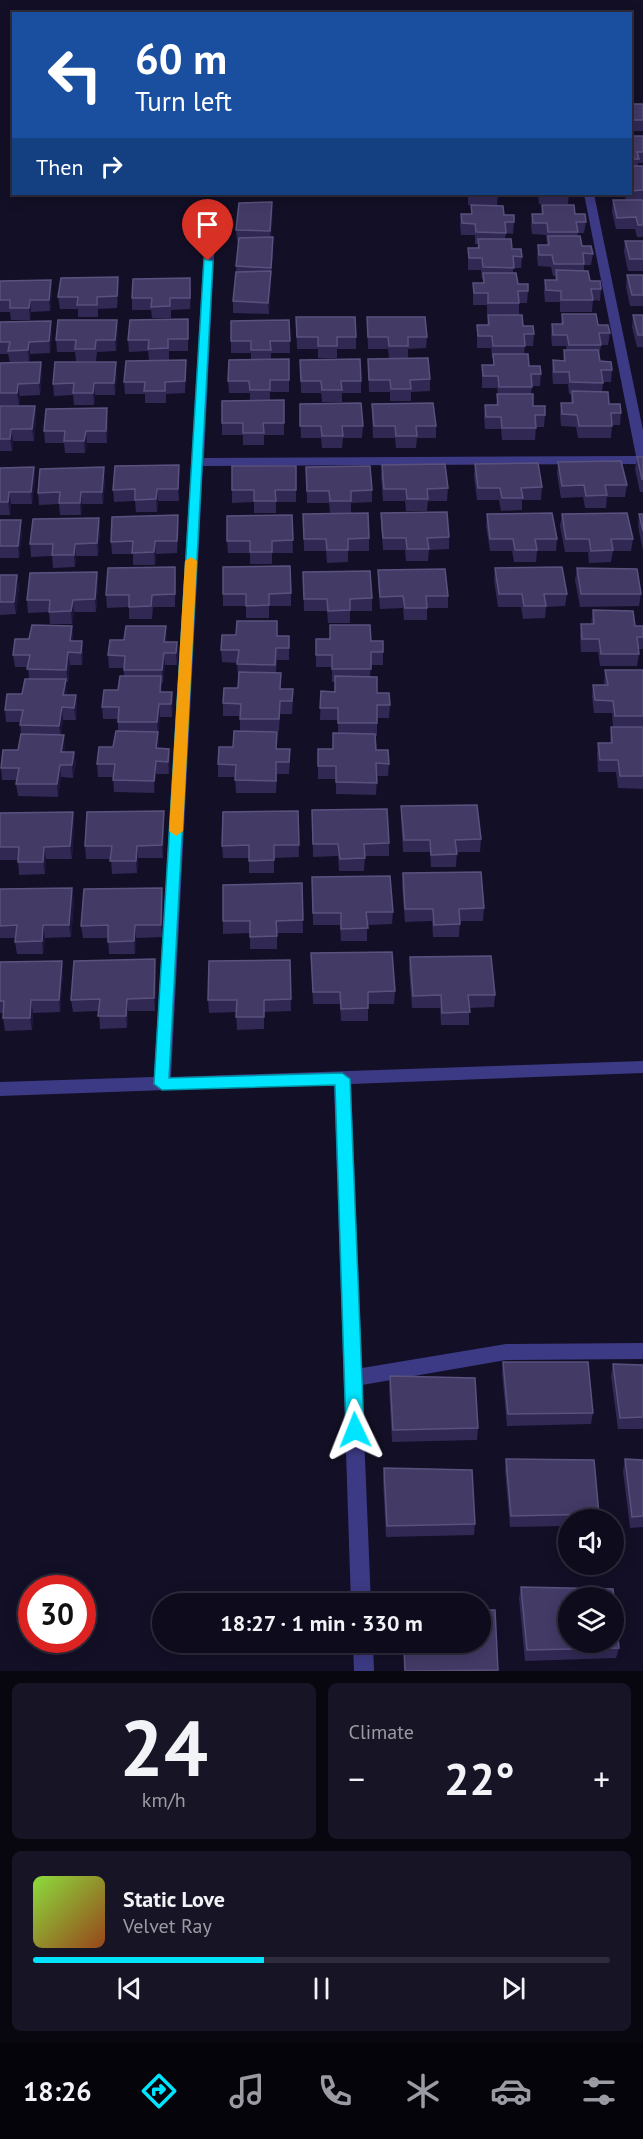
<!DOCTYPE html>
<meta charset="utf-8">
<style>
body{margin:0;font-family:"PT Sans",sans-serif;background:#171425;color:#f1f3f6;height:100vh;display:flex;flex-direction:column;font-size:22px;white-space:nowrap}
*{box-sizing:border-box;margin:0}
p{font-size:20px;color:#9b9ba3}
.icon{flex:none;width:33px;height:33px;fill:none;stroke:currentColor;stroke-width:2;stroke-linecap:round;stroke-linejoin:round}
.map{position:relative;height:1671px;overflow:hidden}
.sheet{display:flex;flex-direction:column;gap:12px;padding:12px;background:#08060f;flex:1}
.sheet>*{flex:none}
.hud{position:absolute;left:12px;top:12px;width:620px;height:183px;border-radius:0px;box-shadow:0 3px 15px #0003,0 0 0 2px #2e2b3b;background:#1a4fa0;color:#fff;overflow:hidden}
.buttons{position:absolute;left:558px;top:1509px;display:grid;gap:12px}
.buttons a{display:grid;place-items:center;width:66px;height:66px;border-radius:50%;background:#0e0b1c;box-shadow:0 3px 15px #0003,0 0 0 2px #2e2b3b;font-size:30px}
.speed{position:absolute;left:18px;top:1575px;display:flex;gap:12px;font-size:30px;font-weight:700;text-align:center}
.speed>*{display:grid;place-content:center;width:78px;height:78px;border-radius:50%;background:#0e0b1c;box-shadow:0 3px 15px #0003,0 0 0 2px #2e2b3b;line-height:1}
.speed .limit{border:9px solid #d22;background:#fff;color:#111}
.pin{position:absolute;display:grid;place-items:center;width:51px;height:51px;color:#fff;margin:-62px -26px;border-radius:50% 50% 50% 0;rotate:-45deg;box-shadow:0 0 6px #0007}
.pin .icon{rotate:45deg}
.me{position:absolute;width:66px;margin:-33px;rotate:358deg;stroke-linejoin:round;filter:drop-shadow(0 0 4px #0008)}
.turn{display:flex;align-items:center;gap:21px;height:126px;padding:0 24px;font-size:27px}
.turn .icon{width:78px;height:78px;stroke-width:2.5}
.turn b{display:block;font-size:42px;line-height:51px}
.then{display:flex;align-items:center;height:57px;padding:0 24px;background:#0003;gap:12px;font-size:22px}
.big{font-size:45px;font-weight:800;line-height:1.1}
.sheet .card{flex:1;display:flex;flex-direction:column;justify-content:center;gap:9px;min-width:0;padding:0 21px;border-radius:9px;background:#171425}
.sheet .dial{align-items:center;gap:0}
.dial b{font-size:78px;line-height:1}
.song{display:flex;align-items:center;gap:18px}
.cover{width:72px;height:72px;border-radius:9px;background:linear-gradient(135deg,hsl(90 70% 55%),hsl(20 70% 35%))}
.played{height:6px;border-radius:3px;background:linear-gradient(90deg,#00e5ff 40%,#2e2b3b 40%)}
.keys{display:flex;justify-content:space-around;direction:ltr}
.heat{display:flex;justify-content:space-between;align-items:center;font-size:33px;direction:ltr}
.sheet .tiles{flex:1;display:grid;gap:12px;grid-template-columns:1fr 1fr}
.card:last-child{grid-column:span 2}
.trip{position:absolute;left:152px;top:1593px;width:339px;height:60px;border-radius:30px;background:#0e0b1c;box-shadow:0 3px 15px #0003,0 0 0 2px #2e2b3b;font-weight:800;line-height:60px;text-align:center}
.tabs{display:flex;height:96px;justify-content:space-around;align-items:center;background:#06040b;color:#9b9ba3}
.tabs .icon{width:42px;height:42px}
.tabs .on{color:#00e5ff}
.tabs b{font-size:27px;color:#f1f3f6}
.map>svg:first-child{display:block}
</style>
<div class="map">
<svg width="643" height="1671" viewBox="0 0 643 1671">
<rect width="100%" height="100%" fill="#130f26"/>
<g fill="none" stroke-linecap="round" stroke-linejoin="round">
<path fill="#3d3a85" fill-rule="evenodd" d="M584,194h10l49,236v34l-440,2 -32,611 472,-16v12l-292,11 11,284 144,-24 137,-1v16l-137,1 -144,25 9,219h-20l-17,-520 -334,12v-14l154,-5 52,-860 5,-3 5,3 -12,241 432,-2z
M353,1642h20l1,29h-20z"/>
</g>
<path fill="#312854" d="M630,104h13v27h-11v5h11v27h-5v3h5v71h-6l-2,-8h-19l-4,-17 1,-12h13l-2,-5h-18v-1h24z
M454,194h52l-1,1h-7l-1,10h-29v-8h-14z
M525,194h51h-7l-1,10h-29l-1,-9h-13z
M272,202l-1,35h2v12l-4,65 -36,-1v-12l3,-29 2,-31h-1l-1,-11z
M471,205l33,10 10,7 -1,12 -7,-1 -1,6 7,10 10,8 -1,11h-8v5l5,11 10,7 -1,12h-8v12l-32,-1v-9h-14v-22h10v-4h-1l-1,-9h-13v-22h9l1,-4h-3v-9h-14l-1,-10 1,-11h10z
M542,205l33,9 11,8 -2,11h-6l-1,3 5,10 11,8 -2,11h-7v6l6,10 11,8 -1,12 -7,-1 -1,12h-32v-10h-15l-1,-10 1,-12h10v-4h-2l-2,-9 -13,-1 -1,-9 1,-12h9l-1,-10 -14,-1 -1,-9 1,-11h9z
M625,241h18v30h-15l-4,-19z
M627,275h16v31h-13l-4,-19z
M118,277l1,12 -2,19 -19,1v8h-20v-8h-18l-2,-12z
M51,280l1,12 -2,19 -19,1 -1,8h-19l-1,-8h-10v-31z
M191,290l-1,19 -19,1v8h-19l-1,-8h-19v-12z
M562,314l36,11 12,8 -2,12h-7l-2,12 1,4 12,9 -1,12h-8l-1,10 7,12 12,9 -1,12h-8l-1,13h-33l-2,-11 -15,-1 -1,-12 1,-11h10v-9h-2l-1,-10h-15l-1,-12 1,-12 10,1 1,-11h3l-1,-4h-14l-1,-11 1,-11h9z
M488,315l35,11 11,8 -1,12h-8l-1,8 5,12 12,8 -1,12h-8l-1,8 2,12 12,9 -1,12h-8l-1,13h-33l-1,-11h-16l-1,-12 1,-12h11l2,-11 -1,-6h-15v-23h11v-7h-1l-1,-10h-14v-23h10z
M633,315h10v32h-6l-5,-20z
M296,317l60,20v12h-19v9h-19v-9h-21z
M367,317l60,20 -1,11 -18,1v9h-19l-1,-9h-20z
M188,319v32h-19v9h-20l-1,-9 -19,1 -1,-12z
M289,320l1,33h-19v6h18v33h-19v9l14,-1v35h-20v10h-21v-10h-21v-12l28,-22v-8h-21l-1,-12 23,-22v-6h-20v-32z
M0,322l52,11 -2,20 -20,1 -1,8h12l1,12 -2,21 -20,1 -1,9h-19v-42h10l-2,-9h-8z
M118,331l-2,20 -19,1 -1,9h-20l-1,-9h-18l-1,-12z
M368,359l62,20v12l-19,1v9h-21v-9h-21z
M186,360v12l-1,21 -19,1v9h-21v-9h-20l-1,-12z
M300,360l61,21v12h-19v9h-20l-1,-9h-20z
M117,374l-2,21h-20l-1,10h-20l-1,-10 -19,1 -1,-12z
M300,404l63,22 -1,12h-19l-1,10h-20l-1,-10h-20z
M372,404l64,22v12h-19l-1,10h-20l-1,-10h-22l-1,-22z
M0,406h35l1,12 -2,23h-21l-1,10h-12z
M108,420l-1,23h-20l-2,10h-20l-1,-10h-19l-1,-12z
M637,457h6v35h-3l-5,-23z
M558,462l69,23 -2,12h-18l-1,11h-21l-2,-11 -22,1 -4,-24z
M475,464l67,23 -1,13h-19v10l-21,1 -2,-11h-22l-3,-24z
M382,465l66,23 -1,13h-19l-1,10h-21l-1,-10h-22l-2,-24z
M296,466v36h-20v11h-22v-11l-22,1v-13z
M34,467l1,13 -3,24h-21l-1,11h-10v-47z
M306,467l66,23v12l-21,1v10h-21l-1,-10h-22z
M179,477v24h-21l-1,11h-21l-1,-11 -21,1 -1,-12z
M105,480l-2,24h-21l-1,11h-21l-1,-11 -20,1 -1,-12z
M381,513l68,24v12l-20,1 -1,11h-22l-1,-11h-22l-2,-25z
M303,514l66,24v13h-21v11l-21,1 -1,-12h-22z
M487,514l70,25 -1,12h-19l-1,11h-22l-2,-11h-22l-4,-25z
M562,514l71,25 -2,12h-18l-2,11 -22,1 -1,-11h-23l-5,-26z
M639,514h4v37l-5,-25z
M292,515l1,38h-21v11h-22v-11h-22l-1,-12z
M99,518l1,12 -2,26h-22l-1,11 -22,1 -1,-12 -21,1 -1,-13z
M0,520l22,12 -3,26h-19z
M179,528l-2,25 -21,1 -1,11h-22v-11h-21l-1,-12z
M175,567v40h-22l-1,12h-23v-12l-22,1 -1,-13z
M495,568l72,26 -2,12 -19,1 -1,11 -22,1 -2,-12h-23l-4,-27z
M577,568l64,26 -2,12 -59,1 -5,-27z
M378,570l70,26v12h-21v12h-23l-1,-12 -23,1 -2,-27z
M97,572l1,12 -2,28h-22l-2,12h-22l-1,-12 -21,1 -1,-13z
M303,572l69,26v13h-22v12h-22l-1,-12h-23z
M0,575h17l2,12 -3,27 -16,1z
M291,593v13h-22v12h-23v-12h-23v-12z
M593,610l42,16h8v23h-5l1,5 -2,12h-37l-2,-14h-17l-1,-15 1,-13h10z
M72,626l1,15h9l1,12 -1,12h-12l-2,17h-2v13h10l1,13 -1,12h-13l-2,15 4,13 -1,4h10l2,12 -3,14 -12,-1 -3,20 -40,-1 -2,-12 1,-4h-15l-1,-12 17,-18 3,-15 -1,-13h-14l-1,-12 17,-16 7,-15 -1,-12h-13l-2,-12 16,-16z
M277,636h12v24h-12l-1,13 5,16 12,12 -1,13h-12l-1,17h-39v-15h-17v-13l15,-15 1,-11h-1l-1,-14 -15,-1 -1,-12z
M167,639v3h10l1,12 -1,11h-12l-2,18h-1v9h10l1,13 -1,12h-12l-2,17v14l11,1 1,12 -1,13h-13l-2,19 -40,-1 -1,-15h-15l-1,-13 16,-17 5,-16v-12h-15l-1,-12 16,-17 6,-14v-8h-15l-1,-13 16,-15z
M316,639l55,2 12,11v13h-12l-1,12 7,16 13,12 -1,13h-12v18h-2l1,14 13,14 -1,12h-11l-1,19 -40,-1v-15h-18v-30h15l5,-16v-13h-18l1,-29 14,1v-10h-3v-15h-16z
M605,670h38v119l-25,-1 -2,-16h-18l-1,-17 1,-12h12l1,-16h2l-1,-14h-18l-2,-16 1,-12h11z
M277,749h13v12l-1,13h-12l-1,19h-40l-1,-16h-17v-13z
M401,806l80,33 -1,13h-23l-1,15h-25l-1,-15h-27l-2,-33z
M312,810l77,33v13h-24l-1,15h-25l-1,-15 -25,1z
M298,811l1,46 -25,1v15h-25v-15h-26l-1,-12z
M73,812l1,13 -2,34h-26l-1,15 -26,1 -1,-15h-18v-47z
M164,824l-1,34h-25l-1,15 -25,1 -1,-15h-25l-1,-13z
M403,873l81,35 -1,13h-23l-1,16h-26l-1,-16 -27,1 -3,-36z
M312,877l81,35 -1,12 -25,1v16h-26l-1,-16h-27z
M302,883l1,50h-26v16h-27v-16l-27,1v-13z
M72,888l2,13 -3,36 -26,1 -2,16h-26l-2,-12 1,-4h-16v-49z
M163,900l-1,37 -26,1 -1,16h-26l-1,-16h-25l-2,-12z
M311,953l84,38 -1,13h-26v17h-27l-1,-17h-27z
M410,957l85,38 -1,12 -25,1v17h-28l-1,-17h-28l-3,-39z
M290,960l1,51 -27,1v17l-27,1 -1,-18 -27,1 -1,-13z
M0,962l63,11 -3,39 -27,1 -1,17 -27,1 -2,-13v-5h-3z
M156,971l-1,40h-27l-1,17 -27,1 -1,-18 -26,1 -2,-12z
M503,1362l90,51 -2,11 -84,2 -5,-53z
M613,1364l30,1v64h-25l-7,-53z
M390,1376l88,52 -1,12 -85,2 -3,-54z
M506,1459l93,55 -1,6h-30v6l-58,1 -5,-57z
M625,1459l18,1v67l-13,1 -7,-57z
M384,1468l91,56 -1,11 -88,2 -3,-57z
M521,1587l98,61 -3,10 -91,3 -6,-63z
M495,1610l3,61h-94l-1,-29h77z"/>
<path fill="#1d163a" d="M272,202l1,11 -2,30 -1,-12z
M273,237v12l-2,30v-11z
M271,271v12l-2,31 -1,-11z
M118,277l1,12 -2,19v-12z
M51,280l1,12 -2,19 -1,-11z
M30,300l1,12 -1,8 -1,-12z
M117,320l1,11 -2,20 -1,-11z
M51,321l1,12 -2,20 -1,-12z
M29,342l1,12 -1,8 -1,-12z
M41,362l1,12 -2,21 -1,-12z
M116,362l1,12 -2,21 -1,-12z
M94,383l1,12 -1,10 -1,-12z
M18,384l2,12 -1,9 -2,-12z
M35,406l1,12 -2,23 -2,-12z
M107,408l1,12 -1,23 -1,-12z
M11,429l2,12 -1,10 -2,-12z
M86,431l1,12 -2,10 -1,-12z
M179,465v36l-1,-12z
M34,467l1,13 -3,24 -1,-12z
M104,467l1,13 -2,24 -1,-12z
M157,489l1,12 -1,11 -1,-13z
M9,492l2,12 -1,11 -2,-13z
M81,492l1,12 -1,11 -1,-12z
M178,515l1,13 -2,25v-12z
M99,518l1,12 -2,26 -1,-13z
M21,520l1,12 -3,26 -1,-12z
M155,541l1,13 -1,11 -1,-13z
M75,544l1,12 -1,11 -1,-12z
M175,567l1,13 -1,27z
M97,572l1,12 -2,28 -1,-13z
M17,575l2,12 -3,27 -2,-12z
M73,600l1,12 -2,12 -1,-13z
M72,626l1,12 -2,15 -1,-12z
M166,626l1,13 -2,15 -1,-12z
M82,641l1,12 -1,12 -1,-12z
M177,642l1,12 -1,11 -1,-12z
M68,652l2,13 -2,17 -2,-12z
M164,653l1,12 -2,18 -1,-13z
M161,676l1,12 -1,16 -1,-12z
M66,679l1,13 -2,16 -2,-13z
M172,692l1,13 -1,12 -1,-13z
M76,695l1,13 -1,12 -2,-12z
M159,704l1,13 -2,17 1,10 -2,17 -1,-13 2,-15 -1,-11z
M62,707l1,13 -2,18 -2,-12z
M64,735l1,13 -3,16 -1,-12z
M169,749l1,12 -1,13 -1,-12z
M74,752l2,12 -3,14 -1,-13z
M156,761v13l-2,19v-12z
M60,765l1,12 -3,20 -1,-13z
M164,811v13l-1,34 -1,-13z
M73,812l1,13 -2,34 -2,-13z
M137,846l1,12 -1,15 -1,-12z
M44,847l2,12 -1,15 -2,-12z
M72,888l2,13 -3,36 -2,-12z
M162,888l1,12 -1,37 -1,-12z
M43,925l2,13 -2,16 -1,-13z
M135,925l1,13 -1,16 -1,-13z
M155,959l1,12 -1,40 -1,-13z
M62,961l1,12 -3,39 -1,-12z
M127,999l1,12 -1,17 -1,-12z
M31,1000l2,13 -1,17 -2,-12z"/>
<path fill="#433a66" stroke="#5a527e" stroke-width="1.5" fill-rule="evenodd" d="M630,104h13v16h-12l2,7h-3z
M630,136h13v16h-6l2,7h-9z
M630,166h13v24l-13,1z
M613,200h30v25h-5l-2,-8 -19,1z
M272,202l-2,29 -34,-1 3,-27z
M471,205l32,1 1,9h10v7h-9l1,11 -30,-1 -1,-8 -13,-1 -1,-9h11z
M542,205h32l1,9h10l1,8h-10l2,10h-30l-1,-9h-14l-1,-9h11z
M548,236h32l2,10h9l2,8 -10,-1 1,11h-30l-2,-9h-13l-1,-10h11z
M273,237l-2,31 -35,-2 3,-28z
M478,239h33l1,10h9l1,8 -9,-1 1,12 -31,-1 -1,-9h-13l-1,-10h11z
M625,241h18v18h-13z
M556,270l32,1 2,10h10l1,8h-10l2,11h-32v-9l-15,-1 -1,-10h12z
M271,271l-3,32 -35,-2 3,-29z
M483,273h33l2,11h10v7h-10l1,12h-31v-10h-14l-1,-10h11z
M627,275h16v20h-11z
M118,277l-1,19 -20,1v8h-20l1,-8h-20l3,-19z
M190,278v20h-20v8l-19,1 1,-9h-20l1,-19z
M51,280l-2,20h-19l-1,8h-19v-8h-10v-19z
M562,314h34l2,11h10l2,8h-11l2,12h-32l-2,-10h-14l-1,-11h11z
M488,315h34l1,11h10l1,8h-10l1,12h-32l-1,-10h-14l-1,-11h12z
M633,315h10v20h-5z
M296,317h59l1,20h-19v9h-19v-9h-21z
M367,317h58l2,20h-19v9h-19l-1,-9h-20z
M188,319v20h-20v9l-20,1 1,-9h-21l2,-20z
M58,320h59l-2,20h-19l-1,9h-20l1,-9h-20z
M289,320l1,21h-20l1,9h-20v-9h-20v-20z
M51,321l-2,20 -20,1 -1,8 -20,1 2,-9h-10v-20z
M564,350h34l2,11 11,1 1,8h-11l2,13 -33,-1 -1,-10h-15l-1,-12 12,1z
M493,354h35l1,12h11l1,8h-10l1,13h-33l-1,-11h-15l-1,-11h12z
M428,358l2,21 -20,1 1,9h-20l-1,-9h-21l-1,-21z
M289,359v21h-19v10h-20l-1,-9h-21l1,-21z
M360,359l1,22h-20l1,9h-20l-1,-9h-20l-1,-21z
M186,360l-1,21 -20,1v9h-21l1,-9h-21l2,-21z
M41,362l-2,21 -21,1 -1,9h-17v-30z
M55,362h61l-2,21h-20l-1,10h-20l1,-10 -21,1z
M572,391l36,1 1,12h11l1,9h-10l1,13h-33l-2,-11 -15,-1 -1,-11h12z
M497,394h36v12h12v9h-10l1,13h-34l-1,-11h-15l-1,-12h13z
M284,400v23h-21l1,10h-21v-10h-21v-22z
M361,403l2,23h-21l1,10h-21l-1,-10h-21v-22z
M433,403l3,23h-20l1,10h-21l-1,-10h-21l-2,-22z
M0,406h35l-3,23h-21l-1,10h-10z
M107,408l-1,23h-20l-2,10h-20l1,-10h-21l2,-22z
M637,457h6v22h-1z
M621,461l6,24h-22l2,10 -21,1 -2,-11 -22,1 -4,-24z
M538,463l4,24 -21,1 2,10h-21l-2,-10h-22l-3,-24z
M445,464l3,24 -21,1 1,10h-21l-1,-10h-22l-2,-24z
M179,465l-1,24h-21l-1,10 -21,1v-11l-22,1 2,-24z
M232,466h64v24h-21l1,11h-22v-11h-22z
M370,466l2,24 -21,1v10h-21l-1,-10h-22l-1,-24z
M34,467l-3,25h-22l-1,10h-8v-34z
M104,467l-2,25h-21l-1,11h-21l1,-11 -22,1 2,-24z
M447,512l2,25 -22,1 2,11h-22l-1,-11h-23l-2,-25z
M368,513l1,25 -21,1v11h-21l-1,-11h-22l-1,-25z
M552,513l5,26h-22l2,11h-22l-2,-11h-23l-3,-25z
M627,513l6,26h-22l2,11 -22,1 -2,-12h-23l-4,-25z
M639,514h4v17z
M178,515l-1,26h-22l-1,11 -22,1 1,-12 -22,1 1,-25z
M292,515l1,25 -21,1v11h-22v-11h-23v-25z
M99,518l-2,25 -22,1 -1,11h-22l1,-11h-23l3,-25z
M0,520h21l-3,26h-18z
M290,566l1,27 -22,1v11l-23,1v-12h-23v-27z
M175,567v27l-23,1 -1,11 -22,1v-12h-23l2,-27z
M562,567l5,27h-23l2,12h-22l-2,-12h-23l-4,-26z
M577,568l60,1 4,25h-60z
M445,569l3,27h-22l1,12h-22l-2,-12 -23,1 -2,-27z
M370,571l2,27 -22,1v11l-22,1 -1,-12h-23l-1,-27z
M97,572l-2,27 -22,1 -2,11 -22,1 1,-12h-23l3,-27z
M0,575h17l-3,27h-14z
M593,610l40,1 2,15h8v11h-6l2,17h-38l-2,-15h-17l-1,-15h13z
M237,621h40v15h12v12h-13l-1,17 -38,-1 2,-14h-18l1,-15h14z
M32,625l40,1 -2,15h12l-1,12 -13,-1 -2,18 -39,-1 3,-14h-17l2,-16h14z
M330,625h40l1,16h12v11h-12v17h-39v-14h-16v-16h14z
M126,626h40l-2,16h13l-1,11h-12l-2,17h-38l1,-14 -17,-1 2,-15h14z
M605,670h38v46h-28l-2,-15 -18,-1 -2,-15h15z
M239,672l42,1 -1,16h13l-1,12h-12l-1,18h-39l1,-15 -18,-1 1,-15h14z
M120,676h41l-1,16h12l-1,12h-12l-2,18h-39l1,-15h-17l2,-17h14z
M335,676l42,1v16h12l1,12h-13v18h-39v-15h-18l1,-17 14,1z
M25,679h41l-3,16h13l-2,13 -12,-1 -3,19 -39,-1 3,-15h-18l2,-16h15z
M611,727h32v49h-23l-2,-16h-18l-2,-17h14z
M116,731l42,1 -2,16 13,1 -1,13 -12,-1 -2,20 -41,-1 2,-16h-18l2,-17h14z
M234,731l43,1 -1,17h14l-1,13h-13v19l-41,-1 1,-15 -18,-1 1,-17h14z
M333,733l42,1 1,16h12l1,14 -13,-1 1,20 -41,-1v-16h-18v-17h15z
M21,734l43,1 -3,17h13l-2,13h-12l-3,19h-41l3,-16h-18l2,-18h15z
M477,805l4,34 -26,1 2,14 -26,1 -1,-15h-26l-3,-34z
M387,809l2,34 -25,1 1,14 -25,1 -2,-15h-25l-1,-34z
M164,811l-2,34 -25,1 -1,15h-26l2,-15h-27l2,-34z
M298,811l1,34h-25v15l-25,1v-16l-27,1 1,-34z
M73,812l-3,34 -26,1 -1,15h-25l1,-15h-19v-34z
M481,872l3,36 -25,1 1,15 -26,1 -1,-16h-28l-2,-36z
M390,876l3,36h-27l2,16 -27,1v-16h-28l-1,-36z
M302,883l1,37 -27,1 1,15 -27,1v-16h-27v-36z
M72,888l-3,37h-26l-1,16 -27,1 2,-17 -17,1v-37z
M162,888l-1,37h-26l-1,16 -26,1v-17l-27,1 3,-37z
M392,952l3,39 -27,1v16l-27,1 -1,-17h-27l-2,-39z
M491,956l4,39h-27l2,17 -28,1 -1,-18 -28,1 -3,-39z
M155,959l-1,39 -27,1 -1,17h-28l2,-17 -29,1 3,-39z
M290,960l1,39 -27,1v17h-28l1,-17h-29l1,-39z
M62,961l-3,39h-28l-1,18h-27l1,-17h-4v-39z
M503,1362h85l5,51 -85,1z
M613,1364l30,1v52l-23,1z
M390,1376l85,2 3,50 -85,2z
M506,1459l88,1 5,54 -88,2z
M625,1459l18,1v56l-11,1z
M384,1468l88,2 3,54 -88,2z
M521,1587l92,2 6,59 -92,2zM568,1598h46v44h-46z
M480,1610h15l3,60 -93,1 -1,-29h76z"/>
<path fill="#00e5ff" stroke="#0095a6" stroke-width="1.5" d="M204,259l9,2 -44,817 173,-5 8,6 14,351 -3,5 -6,2 -6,-2 -3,-5 -11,-345 -173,5 -8,-6z"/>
<path fill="#f59e0b" d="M191,557l6,4 -14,270 -7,5 -7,-5 16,-270z"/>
</svg>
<div class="buttons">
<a><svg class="icon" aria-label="sound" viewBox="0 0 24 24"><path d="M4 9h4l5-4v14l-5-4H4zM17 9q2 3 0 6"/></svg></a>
<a><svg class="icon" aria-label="layers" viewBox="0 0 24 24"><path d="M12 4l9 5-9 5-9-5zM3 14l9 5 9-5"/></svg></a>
</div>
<div class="speed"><div class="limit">30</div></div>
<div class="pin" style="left:208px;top:261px;background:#d93025"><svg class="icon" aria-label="arrive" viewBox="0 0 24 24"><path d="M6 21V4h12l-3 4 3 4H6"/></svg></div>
<svg class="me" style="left:355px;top:1430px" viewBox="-20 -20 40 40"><path d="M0-17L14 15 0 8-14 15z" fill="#00e5ff" stroke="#fff" stroke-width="4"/></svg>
<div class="trip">18:27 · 1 min · 330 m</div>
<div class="hud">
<div class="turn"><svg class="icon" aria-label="left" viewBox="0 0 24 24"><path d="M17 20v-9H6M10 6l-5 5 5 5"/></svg><div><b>60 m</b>Turn left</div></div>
<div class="then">Then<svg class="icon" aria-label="right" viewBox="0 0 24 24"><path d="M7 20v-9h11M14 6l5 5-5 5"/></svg></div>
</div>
</div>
<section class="sheet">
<div class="tiles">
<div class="card dial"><b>24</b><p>km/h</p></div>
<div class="card"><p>Climate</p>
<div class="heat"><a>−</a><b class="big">22°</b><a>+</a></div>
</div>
<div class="card">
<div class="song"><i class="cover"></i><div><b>Static Love</b><p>Velvet Ray</p></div></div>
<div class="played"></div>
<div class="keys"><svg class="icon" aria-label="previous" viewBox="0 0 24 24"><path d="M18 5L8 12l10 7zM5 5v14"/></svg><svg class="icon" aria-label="pause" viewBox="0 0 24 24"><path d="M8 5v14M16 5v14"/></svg><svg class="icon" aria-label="next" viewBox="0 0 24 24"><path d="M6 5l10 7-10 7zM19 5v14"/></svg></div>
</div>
</div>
</section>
<nav class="tabs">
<b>18:26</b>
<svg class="icon on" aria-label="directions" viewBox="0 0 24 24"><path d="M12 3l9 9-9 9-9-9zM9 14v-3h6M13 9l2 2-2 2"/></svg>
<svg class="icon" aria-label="music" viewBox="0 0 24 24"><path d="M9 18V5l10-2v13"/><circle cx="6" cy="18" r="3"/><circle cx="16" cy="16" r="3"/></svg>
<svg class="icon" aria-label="phone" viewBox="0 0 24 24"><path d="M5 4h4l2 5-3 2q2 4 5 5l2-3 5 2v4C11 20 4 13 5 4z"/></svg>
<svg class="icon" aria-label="climate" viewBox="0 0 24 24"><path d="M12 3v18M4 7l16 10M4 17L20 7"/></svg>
<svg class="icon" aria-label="car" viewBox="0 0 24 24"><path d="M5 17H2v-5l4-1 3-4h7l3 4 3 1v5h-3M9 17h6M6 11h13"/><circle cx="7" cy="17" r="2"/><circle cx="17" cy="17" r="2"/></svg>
<svg class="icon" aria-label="filters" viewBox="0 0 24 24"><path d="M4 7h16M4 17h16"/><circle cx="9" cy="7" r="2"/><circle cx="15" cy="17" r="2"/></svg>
</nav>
